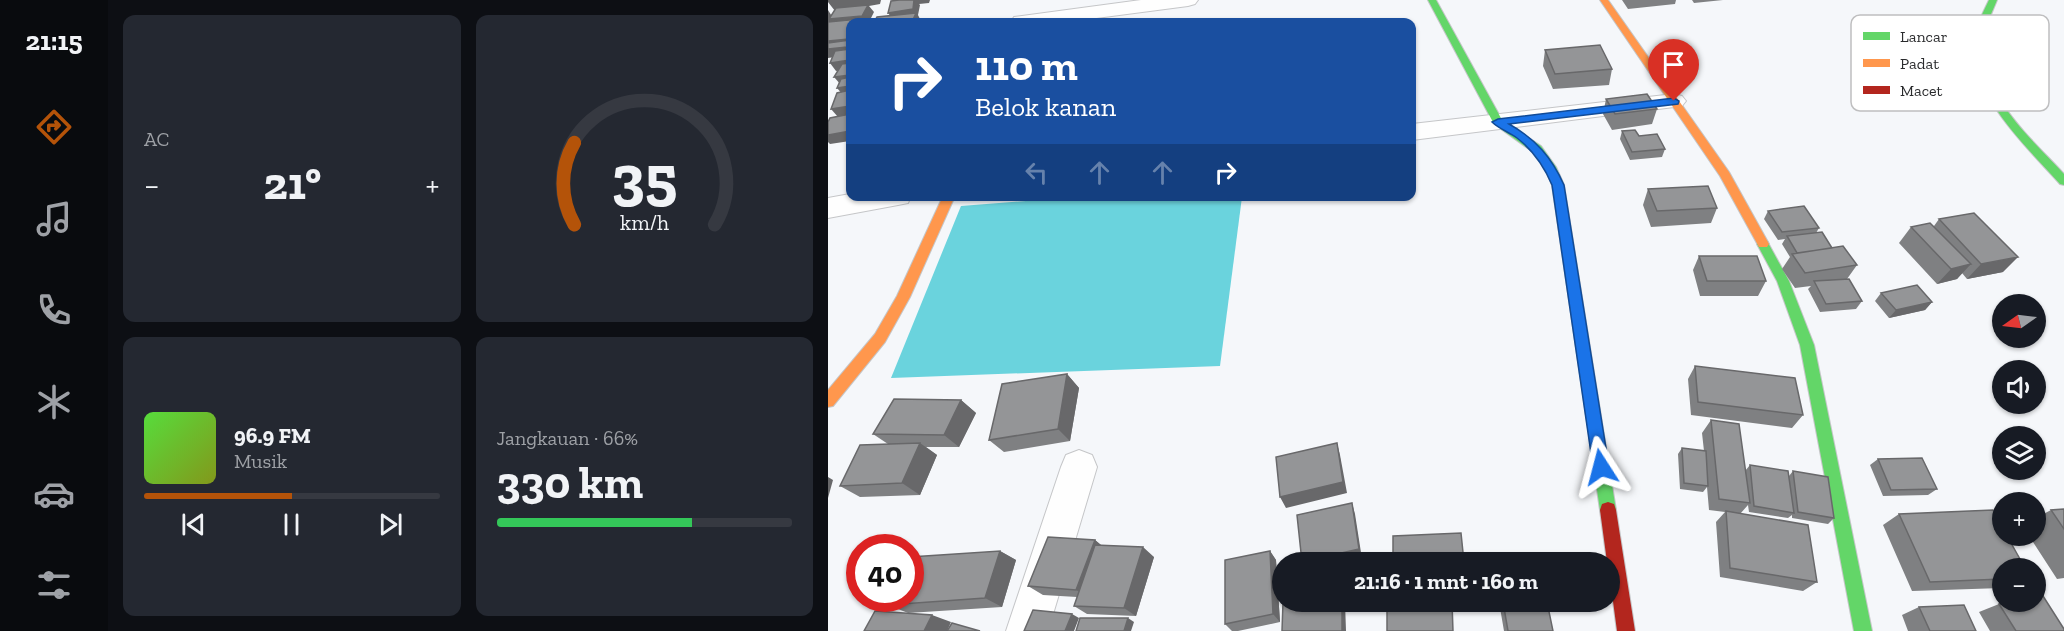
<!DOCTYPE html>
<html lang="id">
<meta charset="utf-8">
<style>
body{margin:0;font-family:"Zilla Slab",serif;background:#242831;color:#f1f3f6;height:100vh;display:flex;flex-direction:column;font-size:22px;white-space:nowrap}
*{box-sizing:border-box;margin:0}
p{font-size:20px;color:#9ea1a6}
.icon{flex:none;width:33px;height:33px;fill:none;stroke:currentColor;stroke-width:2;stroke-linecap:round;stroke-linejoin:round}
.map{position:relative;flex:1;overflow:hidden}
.panel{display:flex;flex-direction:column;gap:15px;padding:15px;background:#0d0f14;width:720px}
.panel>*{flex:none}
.banner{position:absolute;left:18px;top:18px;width:570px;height:183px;border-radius:12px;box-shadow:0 2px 4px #0004;background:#1a4fa0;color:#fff;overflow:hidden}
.needle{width:39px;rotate:256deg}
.fabs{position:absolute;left:1164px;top:294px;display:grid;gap:12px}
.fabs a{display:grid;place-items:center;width:54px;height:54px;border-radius:50%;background:#171b24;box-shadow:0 2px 4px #0004;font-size:30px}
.speed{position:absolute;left:18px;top:534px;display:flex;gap:12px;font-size:30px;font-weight:700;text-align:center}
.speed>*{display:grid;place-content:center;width:78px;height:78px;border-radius:50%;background:#171b24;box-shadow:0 2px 4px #0004;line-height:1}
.speed .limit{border:9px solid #d22;background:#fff;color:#111}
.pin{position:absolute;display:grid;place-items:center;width:51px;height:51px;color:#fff;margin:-62px -26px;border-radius:50% 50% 50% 0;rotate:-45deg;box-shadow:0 0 6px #0007}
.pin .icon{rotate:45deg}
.me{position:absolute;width:66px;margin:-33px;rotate:351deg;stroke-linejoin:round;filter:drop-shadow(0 0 4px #0008)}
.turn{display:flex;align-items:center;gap:21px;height:126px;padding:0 30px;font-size:27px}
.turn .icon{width:78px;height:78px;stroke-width:2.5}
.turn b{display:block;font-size:42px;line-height:51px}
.lanes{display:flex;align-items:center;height:57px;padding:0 30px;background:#0003;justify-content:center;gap:30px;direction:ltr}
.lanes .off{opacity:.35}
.big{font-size:45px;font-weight:700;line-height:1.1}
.panel .card{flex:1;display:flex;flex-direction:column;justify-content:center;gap:9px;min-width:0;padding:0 21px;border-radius:12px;background:#242831}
.panel .dial{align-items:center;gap:0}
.dial svg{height:156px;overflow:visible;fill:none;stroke:#363941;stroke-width:7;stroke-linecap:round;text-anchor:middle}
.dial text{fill:#f1f3f6;stroke:none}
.song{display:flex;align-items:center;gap:18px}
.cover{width:72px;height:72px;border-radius:9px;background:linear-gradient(135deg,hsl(110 70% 55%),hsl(70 70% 35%))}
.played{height:6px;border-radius:3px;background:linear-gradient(90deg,#b45309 50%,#363941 50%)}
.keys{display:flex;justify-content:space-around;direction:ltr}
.heat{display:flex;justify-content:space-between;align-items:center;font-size:33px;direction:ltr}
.charge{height:9px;border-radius:4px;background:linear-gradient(90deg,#34c759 66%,#363941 0)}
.panel .tiles{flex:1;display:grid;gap:15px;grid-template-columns:repeat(2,1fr)}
.trip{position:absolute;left:444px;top:552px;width:348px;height:60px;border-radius:30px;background:#171b24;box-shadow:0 2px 4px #0004;font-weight:700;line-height:60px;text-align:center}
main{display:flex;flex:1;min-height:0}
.tabs{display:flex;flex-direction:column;width:108px;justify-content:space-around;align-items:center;background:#090b0e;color:#9ea1a6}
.tabs .icon{width:42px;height:42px}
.tabs .active{color:#b45309}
.tabs b{font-size:27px;color:#f1f3f6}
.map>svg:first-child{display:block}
</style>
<main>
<nav class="tabs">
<b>21:15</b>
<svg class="icon active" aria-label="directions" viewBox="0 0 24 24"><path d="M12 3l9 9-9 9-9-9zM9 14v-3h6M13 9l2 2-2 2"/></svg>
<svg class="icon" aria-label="music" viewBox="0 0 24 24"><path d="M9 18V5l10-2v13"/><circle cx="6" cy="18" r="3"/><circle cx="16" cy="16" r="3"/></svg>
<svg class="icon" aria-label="phone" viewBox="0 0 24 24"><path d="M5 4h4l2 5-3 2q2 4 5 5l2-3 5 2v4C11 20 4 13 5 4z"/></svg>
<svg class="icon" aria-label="climate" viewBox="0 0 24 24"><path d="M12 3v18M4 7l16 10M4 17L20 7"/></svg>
<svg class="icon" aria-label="car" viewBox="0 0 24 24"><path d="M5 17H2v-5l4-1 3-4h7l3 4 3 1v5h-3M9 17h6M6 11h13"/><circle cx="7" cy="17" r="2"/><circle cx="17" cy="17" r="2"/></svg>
<svg class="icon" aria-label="filters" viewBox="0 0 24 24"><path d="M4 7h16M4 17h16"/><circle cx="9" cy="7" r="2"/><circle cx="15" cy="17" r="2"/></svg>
</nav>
<section class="panel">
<div class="tiles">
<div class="card"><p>AC</p>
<div class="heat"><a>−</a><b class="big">21°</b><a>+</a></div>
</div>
<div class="card dial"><svg viewBox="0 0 100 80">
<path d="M14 69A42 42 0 1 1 86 69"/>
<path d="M14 69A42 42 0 0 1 14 27" stroke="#b45309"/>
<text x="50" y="56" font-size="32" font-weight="700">35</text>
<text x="50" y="72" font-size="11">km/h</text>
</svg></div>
<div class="card">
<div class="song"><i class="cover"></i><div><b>96.9 FM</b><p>Musik</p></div></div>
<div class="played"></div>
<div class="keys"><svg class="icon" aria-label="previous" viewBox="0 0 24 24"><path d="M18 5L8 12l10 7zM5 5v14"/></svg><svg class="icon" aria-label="pause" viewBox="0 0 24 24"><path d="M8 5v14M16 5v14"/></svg><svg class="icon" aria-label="next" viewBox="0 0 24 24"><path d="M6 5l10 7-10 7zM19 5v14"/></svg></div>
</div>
<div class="card"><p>Jangkauan · 66%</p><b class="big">330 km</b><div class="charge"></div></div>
</div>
</section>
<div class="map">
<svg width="1236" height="631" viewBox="0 0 1236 631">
<rect width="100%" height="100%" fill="#f5f7fa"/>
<path fill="#6ad3dd" d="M250,197h164l-22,169 -329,12 70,-172z"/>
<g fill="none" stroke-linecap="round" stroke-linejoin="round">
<defs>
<path id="street" d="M313,0h57l-3,4 -7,2 -122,16h-55l3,-5 8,-1z
M846,94l8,2 4,5 -4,5 -270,34v-16z
M22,194v2h61l-3,7 -10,2 -70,13v-20z
M251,450l13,5 5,12 -49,164h-42l55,-164 5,-12z"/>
<path id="fast" d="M600,0h8l66,120 39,26 15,21 8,18 52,325 -2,6 -6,2 -6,-2 -2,-6 -48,-325 -7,-17 -12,-16 -39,-28z
M1161,0h8c-5,13 -12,25 -13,39 -6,55 47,99 80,135v11l-4,-1c-33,-37 -92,-90 -85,-145 1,-14 8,-26 14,-39z
M935,239l4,2 22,40 25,64 58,286h-18l-54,-286 -23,-64 -20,-37z"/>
<path id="slow" d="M772,0h8l121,172 40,72 -2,3h-8l-39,-71z
M115,196h12l-45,101 -25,45 -52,64 -5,1v-17l47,-56 22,-38z"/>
<path id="jam" d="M780,502l6,2 2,6 19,121h-18l-7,-52v-17h-3l-7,-52 2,-6z"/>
</defs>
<use href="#street" stroke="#c5c6c8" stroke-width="2"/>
<use href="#fast" stroke="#c5c6c8" stroke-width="2"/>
<use href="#slow" stroke="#c5c6c8" stroke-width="2"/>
<use href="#jam" stroke="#c5c6c8" stroke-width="2"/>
<use href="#street" fill="#fefefe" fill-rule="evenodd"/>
<use href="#fast" fill="#63d668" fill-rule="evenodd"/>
<use href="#slow" fill="#ff974d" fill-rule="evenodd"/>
<use href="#jam" fill="#b3261e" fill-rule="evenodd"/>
</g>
<path fill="#7f8082" d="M794,0h54l-1,4 -47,5z
M864,0h31l-29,3z
M717,50l67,19 -3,16 -56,4 -10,-23z
M778,99l51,10 -5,15 -40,6 -9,-16z
M794,131l17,5 26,13 -3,8 -32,3 -10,-21z
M820,189l69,19 -6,15 -60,4 -8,-22z
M940,211l51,17 -3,5 16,15 25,17 -10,14 15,22 -6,8 -36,3 -12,-23 3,-3 -16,2 -13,-19 8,-12 -8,-13 3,-5 -7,1 -14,-21z
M1111,219l64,53 -36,7 -5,-6 -5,6 -20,5 -38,-41 12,-16 23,-1z
M871,256l67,25 -8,15h-58l-7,-26z
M1053,293l51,9 -7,8 -36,8 -14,-17z
M867,366l108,49 -11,13 -101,-13 -3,-36z
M239,374l12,14 -9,53 -66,11 -15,-12z
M133,400l15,13 -17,34h-33l11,8 -17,40 -60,2 -20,-11 48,-42 -15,-10z
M883,420l34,51 5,-6 39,11 4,-5 41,47 -6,6 -36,-6v-3l-4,3 -39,-6 -1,-7 -8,9 77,68 -14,9 -83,-14 -4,-55 9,-10 -16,-2 -2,-23 -4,5 -23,-3 -2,-35 4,-6 22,3 -2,-18z
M1050,459l59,30 -9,6 -45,1 -13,-31z
M1236,509v69l-7,1 -28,-43h7v-18l15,-8z
M1071,514l103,54v20l-90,3 -29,-66z
M267,540l6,5 53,12 -18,59 -49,-2 -13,-8 3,-9 -34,-2 -15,-9z
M172,551l16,9 -14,47 -94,6 -20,-8z
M442,551l6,9 4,62 -42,9h-6l-7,-7z
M671,602h48l6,29h-49z
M1171,604l65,27h-74l-11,-19z
M1091,607l57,24h-68l-6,-16z"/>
<path fill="#68686a" d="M0,0h53l-1,4 -11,2 5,6 -5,10h-19l-22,5v-17l5,8 2,-7 -7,-9z
M66,0h36l-1,3 -10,1 1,1 -2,10 3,6v1l-27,-1 -6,-8 11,-6z
M22,36v19l-22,3v-17z
M22,60v9l-14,2 -6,-8z
M22,75v9l-9,1 -7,-8z
M22,86v9l-6,1 -7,-8z
M22,106v9l-12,2 -7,-8z
M22,131v10l-20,3 -2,-2v-7z
M1190,257l-15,15 -36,7 14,-15z
M1143,264l-14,15 -20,5 14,-15z
M1104,302l-7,8 -36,8 7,-8z
M239,374l12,14 -9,53 -12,-12z
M133,400l15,13 -17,34 -15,-12z
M92,443l17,12 -17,40 -18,-12z
M509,443l3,12 7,38 -61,15 -6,-11z
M0,477l5,3 -5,18z
M524,503l3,11 7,45 -18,3h-42z
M267,540l12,10 -17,48 -14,-8z
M315,547l11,10 -18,59 -12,-8z
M172,551l16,9 -14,47 -17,-9z
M442,551l6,9 4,62 -7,-8z
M514,602h3l1,29h-4z
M244,614l7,4 -5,13h-9z
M104,615l19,7 -4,9h-23z
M300,618l6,4 -3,9h-7z"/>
<path fill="#949597" stroke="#68686a" stroke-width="1.5" d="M71,0h15l-1,9 -25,4 3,-12z
M40,5l-6,11 -33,3 7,-11z
M88,13l-4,9h-38l3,-5z
M31,19l-2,3h-7v14l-1,3 -21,2v-19z
M22,40l-3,7 -19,2v-6z
M772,45l12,24 -57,5 -10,-24z
M22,49v11l-20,3 5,-12z
M22,63v12l-16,2 8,-13z
M22,77v9l-13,2 4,-9z
M22,90v16l-19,3 6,-16z
M819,94l10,15 -42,5 -9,-15z
M22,114v17l-22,4v-13l2,-4z
M807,130l4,6 18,-2 8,15 -33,3 -10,-21z
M880,186l9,22 -60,3 -9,-22z
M976,206l15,22 -37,4 -14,-21z
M1146,213l44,44 -37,7 -42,-45z
M1102,223l41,41 -20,5 -40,-42z
M994,232l10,16 -35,5 -10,-17z
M1015,246l14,19 -52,8 -13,-19z
M871,256h58l9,25h-59z
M1021,279l13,22 -36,3 -12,-23z
M1089,285l15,17 -36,8 -15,-17z
M867,366l100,12 8,37 -105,-13z
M239,374l-9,55 -69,11 13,-56z
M66,399l67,1 -17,35 -71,-1z
M883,420l28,4 11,79 -31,-4z
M92,443l-18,40 -62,3 20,-41z
M509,443l6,39 -63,15 -4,-40z
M854,448l24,3 2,35 -24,-3z
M1094,458l15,31 -46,1 -13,-31z
M922,465l38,6 6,42 -40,-7z
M965,471l35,6 6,41 -36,-6z
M524,503l7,46 -57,13 -5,-47z
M1236,509v20l-13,-19z
M1165,510l9,18v8h5l18,32h-23v11l-72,3 -31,-68z
M898,511l82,14 9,57 -87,-14z
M633,533l3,29h-71v-26z
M220,537l47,3 -19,50 -48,-4z
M267,545l48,2 -19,61 -50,-2z
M172,551l-15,47 -97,7 2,-7h20v-41z
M442,551l3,63 -48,10v-64z
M1215,596l21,33v2h-48l-17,-27 14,-2h23v-5z
M455,602h59v29h-60z
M559,602h65l1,29h-66z
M675,602h44l6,29h-45z
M1136,605l12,26h-46l-11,-24z
M205,610l39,4 -7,17h-41z
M47,611l57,4 -8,16h-60z
M252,618h48l-4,13h-48z
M124,623l28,8h-33z"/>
<path fill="#1a73e8" stroke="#114b97" stroke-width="1.5" d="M846,98l5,3 -1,3 -169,20c27,15 43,34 55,61l45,282 -3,5 -5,2 -6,-2 -2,-5 -41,-282c-8,-19 -18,-34 -35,-47 -8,-6 -18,-9 -25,-16l6,-3z"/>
<rect x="1023" y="15" width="198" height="96" rx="9" fill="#fff" stroke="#bfbfc0" stroke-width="1.5"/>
<rect x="1035" y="32" width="27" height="8" fill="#63d668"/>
<rect x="1035" y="59" width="27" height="8" fill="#ff974d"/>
<rect x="1035" y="86" width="27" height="8" fill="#b3261e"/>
<g font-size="16" fill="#2a2b2d">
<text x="1072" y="42">Lancar</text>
<text x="1072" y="69">Padat</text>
<text x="1072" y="96">Macet</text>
</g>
</svg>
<div class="fabs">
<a><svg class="needle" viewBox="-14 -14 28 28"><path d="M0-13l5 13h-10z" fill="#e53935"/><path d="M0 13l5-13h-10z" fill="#9ea1a6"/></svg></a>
<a><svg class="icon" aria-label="sound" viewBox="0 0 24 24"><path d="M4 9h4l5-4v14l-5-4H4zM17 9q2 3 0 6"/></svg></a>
<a><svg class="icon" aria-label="layers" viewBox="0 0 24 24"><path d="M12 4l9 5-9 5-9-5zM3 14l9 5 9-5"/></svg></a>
<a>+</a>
<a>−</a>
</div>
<div class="speed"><div class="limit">40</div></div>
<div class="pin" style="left:846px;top:101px;background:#d93025"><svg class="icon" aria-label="arrive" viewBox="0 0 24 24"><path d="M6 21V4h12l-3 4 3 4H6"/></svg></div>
<svg class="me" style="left:773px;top:467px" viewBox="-20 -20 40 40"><path d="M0-17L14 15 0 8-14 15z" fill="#1a73e8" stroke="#fff" stroke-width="4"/></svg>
<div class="trip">21:16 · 1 mnt · 160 m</div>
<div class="banner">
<div class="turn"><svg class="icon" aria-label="right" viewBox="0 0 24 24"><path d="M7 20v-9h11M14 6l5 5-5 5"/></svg><div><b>110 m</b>Belok kanan</div></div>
<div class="lanes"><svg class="icon off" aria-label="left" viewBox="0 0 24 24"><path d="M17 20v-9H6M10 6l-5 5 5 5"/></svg><svg class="icon off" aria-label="ahead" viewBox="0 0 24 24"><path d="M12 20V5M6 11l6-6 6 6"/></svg><svg class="icon off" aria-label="ahead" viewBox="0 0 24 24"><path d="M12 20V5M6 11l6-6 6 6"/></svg><svg class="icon" aria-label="right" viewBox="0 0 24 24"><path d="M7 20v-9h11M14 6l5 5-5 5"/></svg></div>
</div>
</div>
</main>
